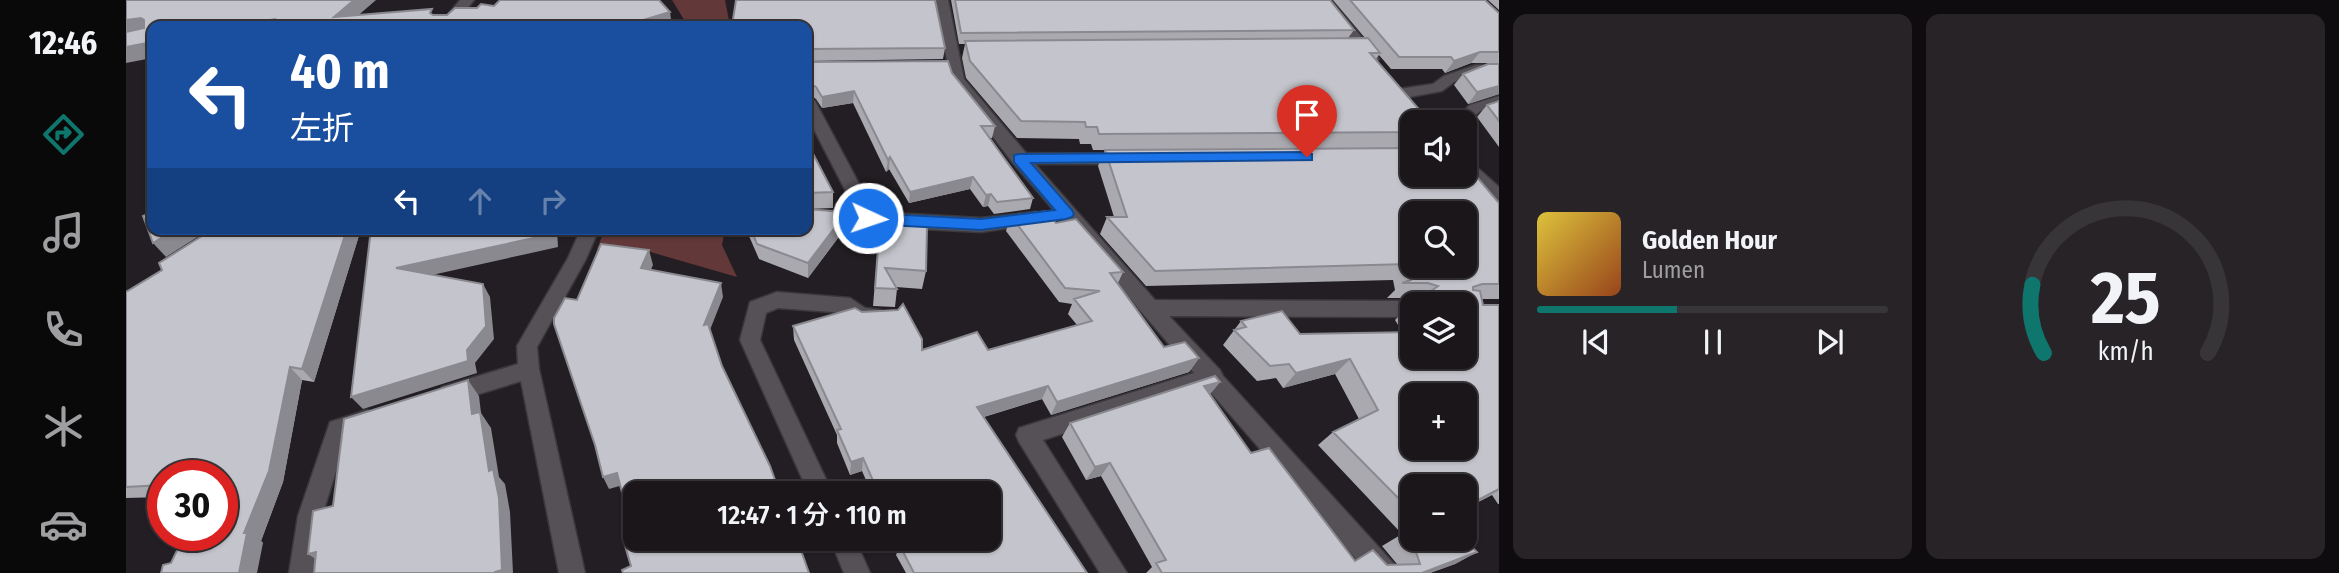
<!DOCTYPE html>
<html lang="ja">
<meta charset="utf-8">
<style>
body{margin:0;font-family:"Fira Sans Condensed","Noto Sans JP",sans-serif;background:#272327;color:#f1f3f6;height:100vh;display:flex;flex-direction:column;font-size:26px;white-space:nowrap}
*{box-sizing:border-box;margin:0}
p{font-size:23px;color:#9f9fa2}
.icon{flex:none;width:38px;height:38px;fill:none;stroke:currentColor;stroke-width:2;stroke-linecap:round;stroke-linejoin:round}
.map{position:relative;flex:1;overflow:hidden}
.drawer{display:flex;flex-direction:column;gap:14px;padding:14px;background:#0e0c0e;width:840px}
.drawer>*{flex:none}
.guide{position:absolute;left:21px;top:21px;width:665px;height:214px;border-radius:14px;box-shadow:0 2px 5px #0004,0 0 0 2px #383539;background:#1a4fa0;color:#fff;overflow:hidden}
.tools{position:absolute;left:1274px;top:110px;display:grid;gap:14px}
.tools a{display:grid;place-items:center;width:77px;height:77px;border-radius:14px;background:#1a161a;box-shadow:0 2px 5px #0004,0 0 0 2px #383539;font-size:35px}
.speed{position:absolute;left:21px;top:460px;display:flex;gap:14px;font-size:35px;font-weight:700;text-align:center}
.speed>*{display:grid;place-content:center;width:91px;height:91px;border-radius:50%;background:#1a161a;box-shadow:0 2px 5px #0004,0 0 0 2px #383539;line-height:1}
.speed .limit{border:10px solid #d22;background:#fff;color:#111}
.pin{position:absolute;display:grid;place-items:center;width:60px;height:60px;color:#fff;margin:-72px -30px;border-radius:50% 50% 50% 0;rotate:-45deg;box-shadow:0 0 7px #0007}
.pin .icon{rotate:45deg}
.me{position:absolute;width:77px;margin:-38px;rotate:93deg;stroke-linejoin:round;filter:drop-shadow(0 0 5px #0008)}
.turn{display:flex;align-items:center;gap:24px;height:147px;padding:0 28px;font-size:32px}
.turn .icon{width:91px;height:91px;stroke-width:2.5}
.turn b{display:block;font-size:49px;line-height:60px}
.lanes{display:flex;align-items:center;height:66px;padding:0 28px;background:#0003;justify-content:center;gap:35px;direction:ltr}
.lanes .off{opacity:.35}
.drawer .tile{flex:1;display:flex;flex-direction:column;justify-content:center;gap:10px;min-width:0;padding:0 24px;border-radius:14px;background:#272327}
.drawer .dial{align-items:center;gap:0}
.dial svg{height:182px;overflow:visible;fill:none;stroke:#383539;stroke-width:7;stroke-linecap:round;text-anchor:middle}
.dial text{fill:#f1f3f6;stroke:none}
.song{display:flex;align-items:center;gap:21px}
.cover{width:84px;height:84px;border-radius:10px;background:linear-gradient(135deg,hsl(50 70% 55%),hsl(20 70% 35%))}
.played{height:7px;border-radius:4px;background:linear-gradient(90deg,#0f766e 40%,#383539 40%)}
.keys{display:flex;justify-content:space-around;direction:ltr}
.drawer .tiles{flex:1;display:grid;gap:14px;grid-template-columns:repeat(2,1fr)}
.trip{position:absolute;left:497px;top:481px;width:378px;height:70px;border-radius:14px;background:#1a161a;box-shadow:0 2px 5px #0004,0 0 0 2px #383539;font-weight:600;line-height:70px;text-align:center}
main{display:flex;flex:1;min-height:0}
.tabs{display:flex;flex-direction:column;width:126px;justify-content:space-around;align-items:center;background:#0a090a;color:#9f9fa2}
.tabs .icon{width:49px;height:49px}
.tabs .on{color:#0f766e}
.tabs b{font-size:32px;color:#f1f3f6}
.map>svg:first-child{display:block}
</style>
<main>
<nav class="tabs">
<b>12:46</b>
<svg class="icon on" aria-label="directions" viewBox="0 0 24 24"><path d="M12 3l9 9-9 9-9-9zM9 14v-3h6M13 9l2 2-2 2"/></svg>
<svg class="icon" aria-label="music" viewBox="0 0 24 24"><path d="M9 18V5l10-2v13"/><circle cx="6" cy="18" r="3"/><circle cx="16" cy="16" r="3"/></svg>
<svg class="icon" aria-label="phone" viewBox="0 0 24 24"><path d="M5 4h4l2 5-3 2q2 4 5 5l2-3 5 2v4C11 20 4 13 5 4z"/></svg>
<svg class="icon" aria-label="climate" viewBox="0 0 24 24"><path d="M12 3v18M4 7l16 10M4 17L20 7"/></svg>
<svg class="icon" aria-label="car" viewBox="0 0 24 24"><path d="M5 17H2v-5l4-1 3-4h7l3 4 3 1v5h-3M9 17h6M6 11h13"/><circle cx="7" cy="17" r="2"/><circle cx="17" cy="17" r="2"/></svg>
</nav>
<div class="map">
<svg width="1373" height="573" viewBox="0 0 1373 573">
<rect width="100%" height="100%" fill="#221e23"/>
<path fill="#633838" d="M546,0h53l5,26h-42z
M479,229h120l-3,16 15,32 -104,-30 -36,2z"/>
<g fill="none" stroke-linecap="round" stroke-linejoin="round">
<defs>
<path id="minor" d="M334,0h14l-21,26h-14z
M808,0h14l16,79 62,74 108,1 2,4 -2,4 -6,2h-93l120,136 257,1 7,2 -7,1v13l-243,-1 51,54 3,6 171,188 4,9h-30l-162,-186 -163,53 84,133h-27l-81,-131 -3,-7 3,-7 175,-55 -181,-210 -61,-80z
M1191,0h14l46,56 2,3 -2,3h-10z
M1350,65h23v8h-21l-24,9 -12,9 -43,8 -8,-5 8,-5 34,-5 11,-8z
M681,96l8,5 59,111 107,6 54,-6 6,1 3,5 -3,5 -6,1 -54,8 -174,-9v-12h49l-49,-95z
M1373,96v10l-19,5 -15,14v-3h-14l19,-17z
M1339,160l6,2 28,25v16l-6,-2 -29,-26z
M455,229h18l-13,30 -49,88 2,22 46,204h-26l-38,-192 -71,22 -8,-2 -3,-7 3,-7 76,-23 -1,-18 51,-88z
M651,292l73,6 15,10 16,2 3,6 -3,6 -20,2 -16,-11 -67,-5 -12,5 -6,27 73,154h-24l-69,-154 10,-38z
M241,410l8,3 3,7 -3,7 -28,9 -25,80 -7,57h-26l9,-57 32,-94z
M704,539h25l15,34h-26z"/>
</defs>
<use href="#minor" stroke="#3b383c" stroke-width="3"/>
<use href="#minor" fill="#555157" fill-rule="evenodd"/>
</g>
<path fill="#a9a9af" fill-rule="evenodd" d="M825,0h379l24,30 -6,8h17l-32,-38h152l14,13v50h-28l-26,10 -3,-4h-51l-12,-14 -3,4 36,63v53l87,28v96h-17l1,6h16v199h-1l-6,-9 -27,14v-23h-53v53l65,13 -22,12 -25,9h-284l6,-6 -51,-91 -15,4 -24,-43 8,-14 150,-41 -10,12 41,59 104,108 32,4 10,-1 -15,-18 20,-12 -84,-89 15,-13 26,-13 -24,-45 -52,14 -7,-10 -19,3 -34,-36 18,-24 59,13 103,-1 -8,-13 16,-16h6l3,-3 -8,-3h-25l8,-8 -2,-10 -247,6 -46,-52 7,-17h7l-16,-51 7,-16h-12l-2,-6h-11l-1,-5 -62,-1 -51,-60 -4,-20 3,-14h-6zM1286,304l53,53h-53z
M1362,0h11v10z
M681,26l138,22 -2,11 -136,2z
M681,62l145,11 43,53 -3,12h-3l44,60 -3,11 -36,5 -6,-8 -5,1 -13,-18 -61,14 -20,-34 -3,3 -33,-69 -31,5 -6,-9 -9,-6z
M1337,74l36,20 -31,10 -14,-19z
M1373,101v46l-22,-30 10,-12z
M681,143l26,49v16l-26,1z
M719,214l-1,16 -36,48 -49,-19 -10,-23 -1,-7h59z
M885,216l45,7 67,49 -5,11 46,64 35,11 -10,14 -138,43 -9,-16 -58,18 103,156h-181l-10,-18 2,-5 -5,-11h96v-45h-117l-10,-23 -12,4 -13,-32v-8l-43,-95 -1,-14 129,24h66l89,-25 -9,-11 4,-10 -13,-2 -53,-71z
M754,222l46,49 -4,18 -26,-2 1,2 -2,18 -22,-1z
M87,229h148l-47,153 -12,-2 -19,102 -22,59 2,2 -92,20 51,-87h-59v21l-37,1v-206l36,-22z"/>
<path fill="#89898f" d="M228,0h22l-30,26 -12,-9z
M544,12l2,14h-49z
M15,18l11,13 -26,5v-16z
M150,19l4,7h-45z
M26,42v16l-26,5v-16z
M1354,52l-9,11 -26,10 9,-12z
M1373,86v8l-31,10 9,-12z
M728,91l-1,12 -31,5v-11z
M764,157l-1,12 -3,3 2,-12z
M847,177l-3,12 -61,14 1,-11z
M865,194l-3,12 -5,1 3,-12z
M719,214l-1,16 -36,48v-15z
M49,229h35l-44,28 -13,-14z
M221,229h14l-47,153 -12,-13z
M426,229h5l1,18 -153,34 -9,-13z
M523,250l4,15 -8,18 -4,-15z
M595,283l2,14 -17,43 -2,-15z
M357,284l7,13 4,42 -19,24 2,10 -114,36 -12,-12 116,-47z
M1073,358l-10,14 -138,43 6,-13z
M1224,359l-15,15 -52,14 13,-15z
M164,367l12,13 -19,102 -22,59 2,2 -6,30h-18l5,-40z
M342,380l11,16 2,17 10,15 8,49 6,7 5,28 3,61h-18l-6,-102 -17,-57z
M1094,382l-12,14 -4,-10z
M922,386l-6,13 -69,21 4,-13z
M737,458l-1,13 -12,4 1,-13z
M984,463l-9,13 -15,4 9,-13z
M491,473l6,12 -14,4 -6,-12z
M1373,489v1l-34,19v-2z
M190,552l11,15 -19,-13z
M1351,552l-22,12 -25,9h-8z"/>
<path fill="#c4c4cc" stroke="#89898f" stroke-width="2" fill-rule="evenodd" d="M0,0h228l-20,17 98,-8 -2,4 3,2h14l8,-7h22l4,-4 13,2 6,-6h159l11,12 -47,14h-356l9,-7 -41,7h-83v16l-26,5v-15l18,-4v-8l-3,-2 -15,2z
M610,0h199l10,48 -138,1v-23h-75z
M829,0h375l24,30 -393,3z
M1224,0h135l14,13v39h-19l-26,9 -3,-4h-52z
M1242,38l12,15h-10l60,69h-18v10l-313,2 -2,-7h-11l-1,-5 -64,-1 -51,-60 -5,-20z
M822,61l4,12 43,53h-14l52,72 -36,4 -6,-8 -5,1 -13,-18 -63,15 -20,-35 -2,3 -34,-69 -32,6 -6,-10 -9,-5v-20z
M1362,64h11v22l-22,6 -14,-18z
M1373,101v20l-12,-16z
M681,142l26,50 -26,1z
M1286,148v27h53v-12l34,40v81h-17l-9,3v3l7,1 3,14h16v184l-34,18v-21h-53v26l-79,-80 45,-22 -28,-51 -54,14 -7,-9 -19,2 -36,-36 12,-3 -5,-6 41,-10 18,23 112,-2v25h53v-53h-53v3l-1,-3 19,-1 1,-12 7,-5 -10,-3h-26l9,-3 -3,-16 -253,7 -48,-54h20l-22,-67zM1286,214h53v52h-53zM1286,396h53v52h-53z
M681,209l36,3 2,2 -37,49 -51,-19 -6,-15h56z
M921,211l9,12 20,-4 47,53 -13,1 54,74 21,-5 14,16 -142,44 -9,-16 -71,21 110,166h-173l-15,-29 3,-1 -2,-4h89v-45h-110l-16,-36 -12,4 -14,-32 4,-1 -48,-103 62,-18 7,4 36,-2 5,-6 19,35v11l55,-18 11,18 104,-29 -18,-22 26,-8 -35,-3 -54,-72z
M26,212v17h23l-22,14 -10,-27z
M754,222l47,4 -1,45 -41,-3 12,21 -22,-1z
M87,229h134l-45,140 -12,-2 -21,104 -25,62h3l-8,40h-78l2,-8 8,-2 13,-27h38v-60h-59v9l-37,2v-195l36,-22 -3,-7z
M245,229h181v5l-156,34 87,16 3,42 -19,24 1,11 -117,36z
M475,244l48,6 -8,18 80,15 -17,42 4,-1 14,42 48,100 10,28h-145v45h162l12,34h-186l-1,-3 9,-4 -8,-27 10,-4 -16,-62 -14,4 -8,-32 -41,-121v-6l11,-20 12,2z
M1089,376l5,6 -16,4 47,67 18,-5 86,113 18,-11 14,15 33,-1 -4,-12 -15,-17 11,-7v11h52l13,13 -55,21h-260l-6,-10 10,-3 -56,-97 -15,4 -25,-44z
M342,380l4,34 8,-2 9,59 4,-2 6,29 3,72 -7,2v1h-181l2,-21 -8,2 5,-43 20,-5 11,-87z"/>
<path fill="#1a73e8" stroke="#114b97" stroke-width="2" d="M1181,152l5,2v6l-281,3 41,47 2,4 -2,3 -6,2 -85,11 -113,-6 -7,-6 7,-5 113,6 74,-9 -41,-48v-7l5,-1z"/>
</svg>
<div class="tools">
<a><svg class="icon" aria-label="sound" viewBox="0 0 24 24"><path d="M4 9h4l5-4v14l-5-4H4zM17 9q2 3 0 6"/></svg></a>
<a><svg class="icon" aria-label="search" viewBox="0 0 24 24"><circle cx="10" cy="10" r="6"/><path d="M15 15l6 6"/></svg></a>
<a><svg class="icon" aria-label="layers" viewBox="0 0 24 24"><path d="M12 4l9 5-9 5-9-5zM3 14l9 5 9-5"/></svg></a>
<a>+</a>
<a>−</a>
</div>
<div class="speed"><div class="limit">30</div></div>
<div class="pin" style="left:1181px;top:157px;background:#d93025"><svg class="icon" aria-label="arrive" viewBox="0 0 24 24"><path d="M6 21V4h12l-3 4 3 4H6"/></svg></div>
<svg class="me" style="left:742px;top:218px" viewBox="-20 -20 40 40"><circle r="17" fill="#1a73e8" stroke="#fff" stroke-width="3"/><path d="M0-11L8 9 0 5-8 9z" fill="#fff"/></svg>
<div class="trip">12:47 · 1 分 · 110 m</div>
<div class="guide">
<div class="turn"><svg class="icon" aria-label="left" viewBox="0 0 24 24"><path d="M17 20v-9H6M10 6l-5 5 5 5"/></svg><div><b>40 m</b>左折</div></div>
<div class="lanes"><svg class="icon" aria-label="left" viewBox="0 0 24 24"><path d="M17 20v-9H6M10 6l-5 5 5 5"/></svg><svg class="icon off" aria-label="ahead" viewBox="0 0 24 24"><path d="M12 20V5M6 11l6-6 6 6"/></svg><svg class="icon off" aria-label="right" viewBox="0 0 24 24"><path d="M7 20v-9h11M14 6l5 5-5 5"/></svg></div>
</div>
</div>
<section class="drawer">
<div class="tiles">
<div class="tile">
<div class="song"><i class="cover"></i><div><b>Golden Hour</b><p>Lumen</p></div></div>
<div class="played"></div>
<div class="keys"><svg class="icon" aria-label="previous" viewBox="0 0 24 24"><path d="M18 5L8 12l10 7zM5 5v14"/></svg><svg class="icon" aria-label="pause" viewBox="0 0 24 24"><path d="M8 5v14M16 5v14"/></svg><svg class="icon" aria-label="next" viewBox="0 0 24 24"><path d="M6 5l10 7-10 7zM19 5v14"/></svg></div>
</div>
<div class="tile dial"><svg viewBox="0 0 100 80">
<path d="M14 69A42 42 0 1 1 86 69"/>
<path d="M14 69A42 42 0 0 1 9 39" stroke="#0f766e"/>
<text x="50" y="56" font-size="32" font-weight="700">25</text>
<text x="50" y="72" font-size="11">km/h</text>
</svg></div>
</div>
</section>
</main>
